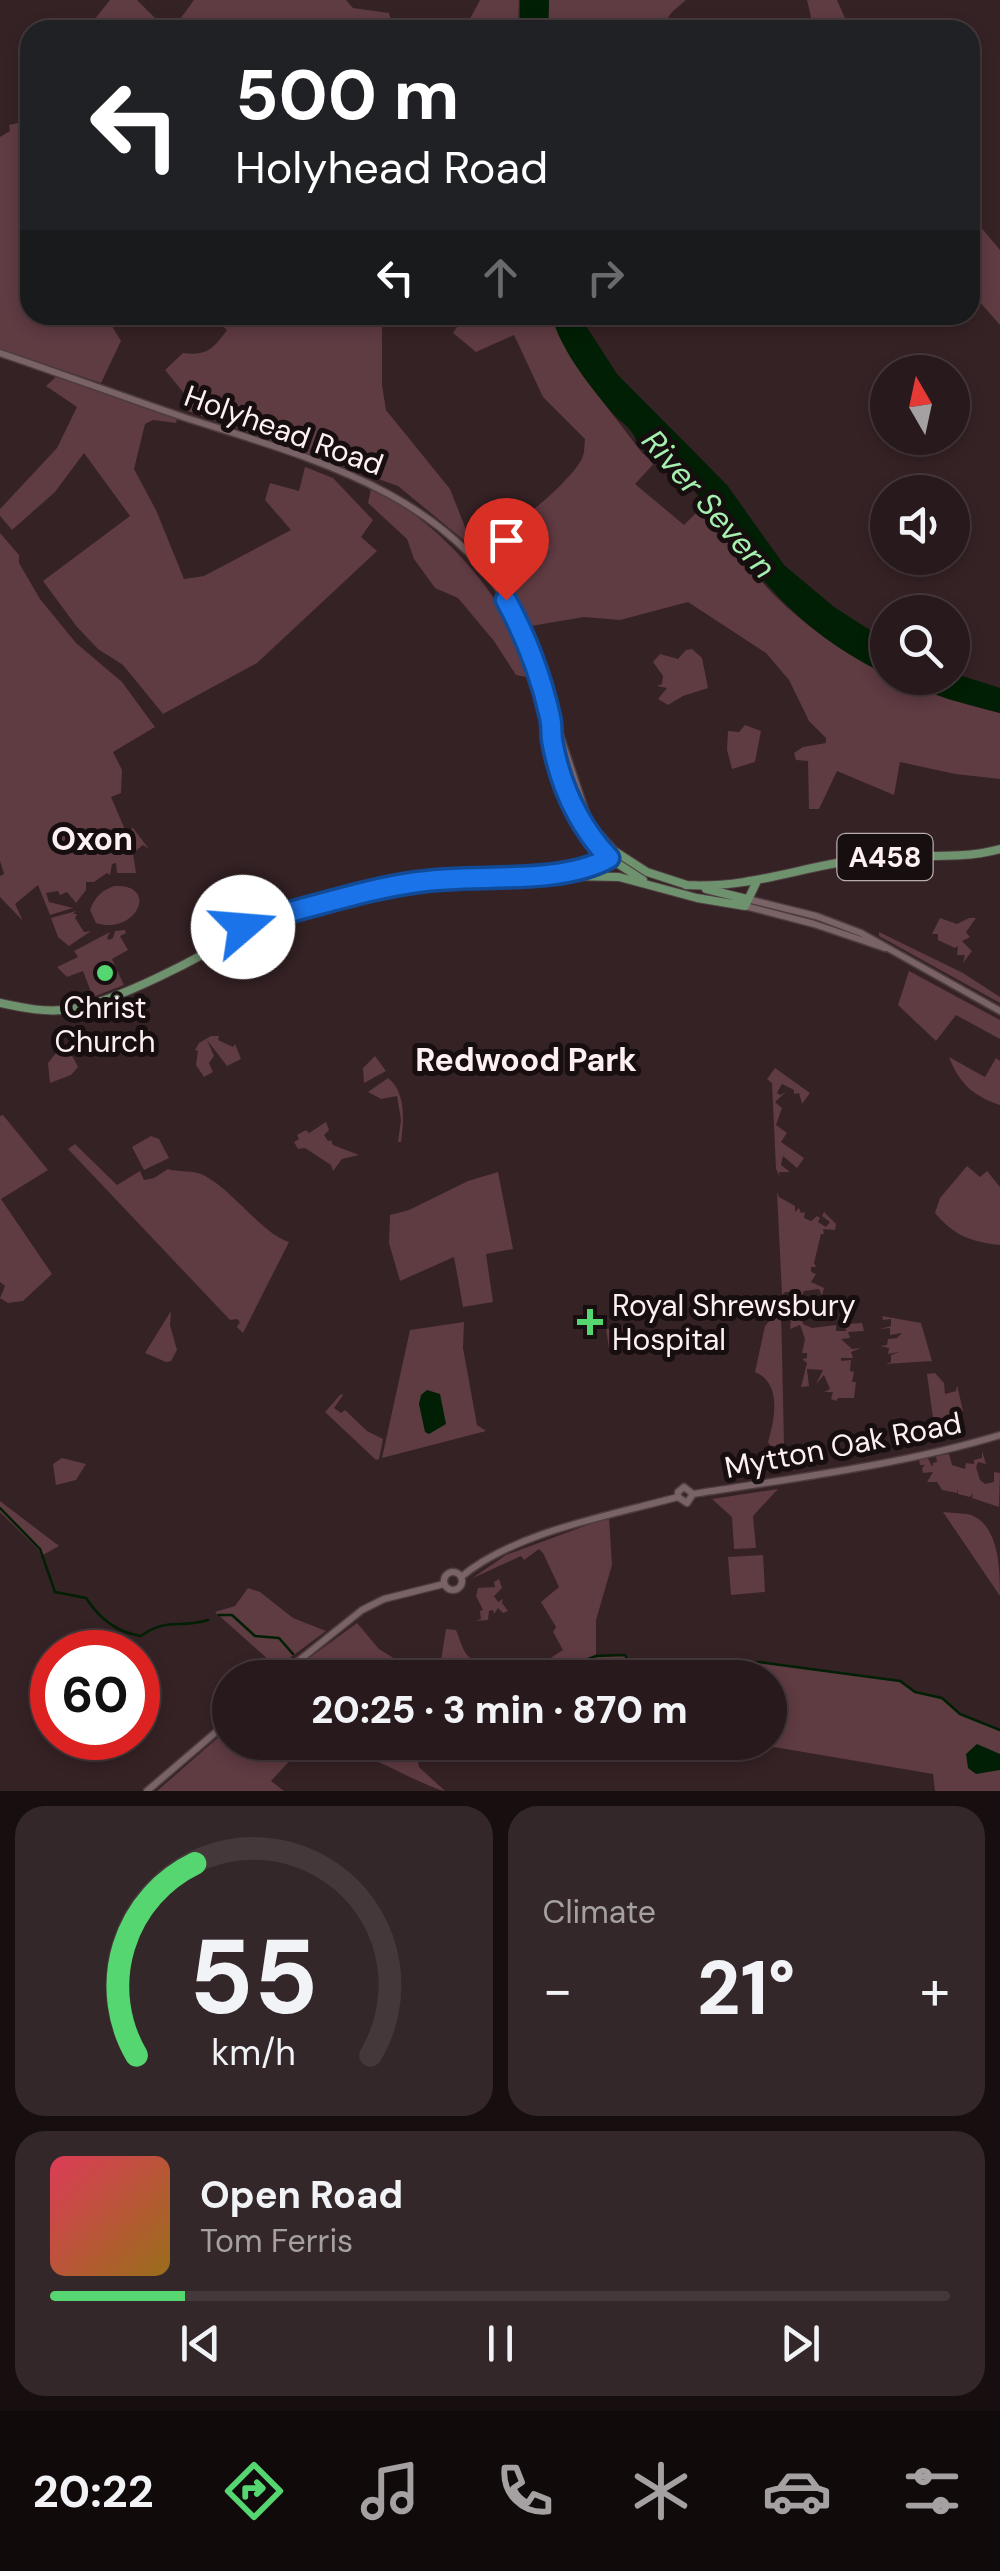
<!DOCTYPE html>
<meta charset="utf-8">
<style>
body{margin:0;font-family:"DM Sans",sans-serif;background:#342729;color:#f1f3f6;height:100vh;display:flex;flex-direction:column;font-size:38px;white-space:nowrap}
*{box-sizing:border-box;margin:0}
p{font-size:32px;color:#a5a1a3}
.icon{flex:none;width:55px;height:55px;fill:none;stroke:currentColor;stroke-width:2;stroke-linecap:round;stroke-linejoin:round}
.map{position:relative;height:1791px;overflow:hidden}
.details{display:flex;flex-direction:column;gap:15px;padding:15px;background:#160e0f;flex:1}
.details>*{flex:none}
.top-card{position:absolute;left:20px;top:20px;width:960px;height:305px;border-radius:30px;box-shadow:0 5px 15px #0003,0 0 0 2px #44383b;background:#202124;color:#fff;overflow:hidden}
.needle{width:65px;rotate:351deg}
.fabs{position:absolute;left:870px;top:355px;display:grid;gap:20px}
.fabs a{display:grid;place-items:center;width:100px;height:100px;border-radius:50%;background:#281a1c;box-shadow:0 5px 15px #0003,0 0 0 2px #44383b;font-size:50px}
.speed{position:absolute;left:30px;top:1630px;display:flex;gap:20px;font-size:50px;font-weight:700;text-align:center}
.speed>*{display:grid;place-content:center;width:130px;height:130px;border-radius:50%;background:#281a1c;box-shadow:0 5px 15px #0003,0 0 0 2px #44383b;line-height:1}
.speed .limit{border:15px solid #d22;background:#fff;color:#111}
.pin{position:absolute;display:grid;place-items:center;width:85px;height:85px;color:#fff;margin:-102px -42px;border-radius:50% 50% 50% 0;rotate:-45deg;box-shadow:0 0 10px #0007}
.pin .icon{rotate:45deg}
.me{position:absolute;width:110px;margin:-55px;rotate:72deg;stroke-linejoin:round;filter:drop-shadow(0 0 8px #0008)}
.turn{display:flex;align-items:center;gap:35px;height:210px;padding:0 50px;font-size:45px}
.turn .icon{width:130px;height:130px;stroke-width:2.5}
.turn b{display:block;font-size:70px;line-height:85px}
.lanes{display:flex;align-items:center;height:95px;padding:0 50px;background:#0003;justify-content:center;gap:50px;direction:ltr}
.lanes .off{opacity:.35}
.big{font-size:75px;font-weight:800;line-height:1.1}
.details .card{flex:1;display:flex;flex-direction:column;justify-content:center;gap:15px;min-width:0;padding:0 35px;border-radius:30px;background:#342729}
.details .dial{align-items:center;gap:0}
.dial svg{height:260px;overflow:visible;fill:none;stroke:#44383b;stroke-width:7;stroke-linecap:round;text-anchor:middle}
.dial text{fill:#f1f3f6;stroke:none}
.song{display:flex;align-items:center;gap:30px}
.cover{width:120px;height:120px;border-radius:15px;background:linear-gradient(135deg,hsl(350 70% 55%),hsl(40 70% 35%))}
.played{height:10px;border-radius:5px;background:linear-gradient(90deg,#56d671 15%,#44383b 15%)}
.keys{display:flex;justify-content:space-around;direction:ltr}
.heat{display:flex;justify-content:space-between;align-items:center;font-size:55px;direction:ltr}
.details .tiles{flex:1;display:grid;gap:15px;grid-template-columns:1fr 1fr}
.card:last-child{grid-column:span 2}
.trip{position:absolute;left:212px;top:1660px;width:575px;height:100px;border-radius:50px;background:#281a1c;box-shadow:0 5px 15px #0003,0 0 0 2px #44383b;font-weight:800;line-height:100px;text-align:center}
.tab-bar{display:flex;height:160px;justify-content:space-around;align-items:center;background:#100a0b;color:#a5a1a3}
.tab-bar .icon{width:70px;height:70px}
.tab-bar .on{color:#56d671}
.tab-bar b{font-size:45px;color:#f1f3f6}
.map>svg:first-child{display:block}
</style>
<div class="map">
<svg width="1000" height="1791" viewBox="0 0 1000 1791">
<rect width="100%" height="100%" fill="#352225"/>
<path fill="#5f3b42" d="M110,0h27l27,27 -1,3h-77z
M194,0h152l7,8 36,5 5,17h-222z
M480,0h39l-1,30h-54z
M549,0h137l-14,12 -13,18h-111z
M807,0h30l13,30h-36z
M30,120v195h87l-7,8 11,18 -20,42 -101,-34v-212l10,-6 -1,-6z
M970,214l30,36v75l-30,-34z
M210,315h172v70l4,25 64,79 17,43 -1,10 -68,-56 -213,-76 -2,-18 -18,-22 18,-17c24,3 30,-4 44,-23z
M465,315h88l30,61 60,78 17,3 -25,27 49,41 23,-23c21,30 41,67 67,93 64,63 140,98 226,118v66l-45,-5 -55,-12 -6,33 -57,-24 -18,38h-10l-1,-48 -12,-1 -2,-7 9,-6 23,-4v-5l-17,-17 -20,-41 -23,-27 -78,-51 -68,18 -36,-3 -53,9 -21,-36 -33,-44 2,-8c26,1 87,-53 101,-76 5,-7 4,-15 5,-23l-42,-42 -29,-62 -38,17 -23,-19z
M56,377l121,42 -1,4 -23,-3 -8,4 -11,45 22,41 28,69 20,-3 87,-46 -26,-30 5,-17 29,8 6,-24 28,11 40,42 -12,17 16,14 -120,112 -94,51 -40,-49 -25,-16 -21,-22 -34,-46 87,-65 -46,-63 -29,39 -43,38 -12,-14v-7l57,-61 20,-41 -31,-21z
M371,489c13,8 29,15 41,24 51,37 105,103 119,165l-15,-3 -22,-34 -36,-43 -23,-10 -21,-29 -7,-20 -39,-36z
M0,533l19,22v8l21,36 36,44 46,39 33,45 -42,25 9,18 -1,23 -10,4 15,35 7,-4 16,21 -6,-4 -10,8 3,20h-19l-1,-10 -4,1 -2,11 -3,-2 -13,9h-8v8l-10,13 -9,-11 -7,3 -2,-4 -12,2 3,9 24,6 -23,7 -12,-30 -23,19 8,17 -23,-24v-21l4,-2 -4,-13z
M692,649l10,9 6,30 -25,8 -15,9 -10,-6 9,-11 -10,-2 5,-2 1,-8 -10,-14 7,-8 18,5 8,-9z
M745,725l16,6 -6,31 -23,7 -5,-19 1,-19 11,1z
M114,886c46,-3 23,50 -18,37l-6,-13c5,-13 11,-19 24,-24z
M76,911l-3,3h4l-2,4 9,14 7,-1 -22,15 -11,-9 -7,-19z
M940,918l17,6 12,-6h7l-10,14 4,5 -8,4 10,10 -9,12 2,-8h-8l1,-9 -3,2 -17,-8v-6h-6z
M125,930l1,3 -6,3 8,14 -16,9 12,26 -31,12 -10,-26 -16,6 -10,-10 21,-10 -4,-6 36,-19 -3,6 2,2 4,-2 2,-7z
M879,932l84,41 37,24v6l-121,-67z
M909,971l91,49v19l-44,-24 -20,26 -38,-36z
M211,1036h8l-1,4 15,7 2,-3 6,15 -14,7 -20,-26 7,16 -5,7 4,9 -9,5 -8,-12 2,-14 -3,-1 4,-7z
M60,1048l13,9 5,10 -7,8 -21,8 -2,-20z
M375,1056l11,15 -22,12 -1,-15z
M949,1057l36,20 11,-19 4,3v44c-27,-9 -41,-22 -51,-48z
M775,1068l35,25 -8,11 -3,-11 -5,1v-4l-12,-6 -5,9 3,2 6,-3 -11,10 7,6 -6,17 11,8 -6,9 23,16 -7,10 -14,-12 -2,9 9,7h-11l1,5 -4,-8 -4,-86 -5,-4z
M388,1078c18,14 16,42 13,64h-3l3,-22 -4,-24 -16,3 -13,-7z
M3,1115l45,55 -47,29 51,75 -29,27 -15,2 -8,-5 5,-12 -5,-4v-166z
M326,1122l3,8 -5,5 4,6 3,-1 2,5 26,10 -17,4 -9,12 -2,-6 -26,-17 -7,1 -4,-7 5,-3 -2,-4 9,-5 3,3z
M151,1136l8,3 10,19 -25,12 -12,-23z
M75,1144l42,41 23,-14 4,9 10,-2 14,-9c13,4 27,0 39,8 28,16 56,57 82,65l-46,91 -6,-6 3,-5 -3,-3 -7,1 -162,-171z
M967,1166l13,11 7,-6 13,16v58c-29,-3 -47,-10 -65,-32l5,-15z
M498,1172l15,77 -27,5 7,48 -30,5 -9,-50 -54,24 -11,-38 1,-28 19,-5 59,-29z
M777,1192l2,5 16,9v6l4,-4 2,5 4,-1 -1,6 7,3 6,-5 3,2 -2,4 8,5 4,-5 -8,-6 2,-4 12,12 -1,6 -12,-1 1,5h-3l-7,29 2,4h-5v5l5,2 -5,8 13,6 -2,8 -3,-7 -15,2 -4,8 -5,-7h-10l-3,3z
M781,1308l3,136 -13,3 -3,-5c7,-23 14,-59 -13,-70l10,-46z
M171,1311l-1,14 7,25 -6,11 -5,1 -21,-9z
M800,1311l3,13 9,4 24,-3v6h10v-7l16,-1 2,8 -16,1 2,6 -9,1 11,10 9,-1 -10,4 2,6h-12v3l10,-1 -1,11 4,1 -2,10h4l-2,16h-16l-2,3 -5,-2 2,-7h-9l6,-3 -6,-14 -8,9 7,-14 -16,-1 2,17 -8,1 6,-24 -5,-4 5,-1v-5h-5l3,-14 -5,-14 -10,4 1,-10z
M882,1316l39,7 11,38 -46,3 5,-2v-7l8,-3 -11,2 1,-6 -9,-2 7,-1 1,-6 9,-1 5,-5 -12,2v-7l-10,1 11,-3v-7l-8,1z
M464,1322l-1,26 14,77 9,6 -104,27 28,-128z
M632,1325v18l-23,5 -3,-19z
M935,1373l9,10 1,11 11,-3 1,-6 6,26 -9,5 3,19h-12l2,-5 -4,-12 -8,-1 -1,8 -7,-51z
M341,1394l2,1 -9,13 7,5 4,-3 22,21 16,8 -4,20 -3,1 -51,-48z
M982,1451l4,13 -8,-2 -2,5 4,13 5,4 9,-2v-10l6,1 -1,34 -27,-9 1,-5 -3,4 -12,-3v-5l-1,4 -15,-3 -5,-8h-10l6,-10 -10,1 -1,-5 3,-3h-5l-1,-6 9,-1 4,9 1,-4 4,-1 -1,-6 13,-2 3,11 13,4 1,-6 8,1v-4l8,-2z
M62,1458l24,6 -10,16 -20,5 -3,-21z
M778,1489l-25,27 3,32 -22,1 -2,-32 -20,-18z
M0,1501l59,45 -18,10 -3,-7 -38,-37z
M943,1512c7,1 18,1 24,2 33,7 33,58 33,82z
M609,1517l3,48 -16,55v36l29,-1 12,22h-91l-11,-9 28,-18 -10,-18 3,-5 -15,-25 18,-15 -16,-34 -4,-4 -15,11 -3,-4 -50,23 35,-24z
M763,1555l2,37 -34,3 -3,-38z
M499,1579l3,9 -8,8 4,6 5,-3 -1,4 6,8 -5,2 -5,-5 -4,6 -1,-4 -4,1 -1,9 -13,1 6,-2 -1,-8 3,-1 -7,-14 2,-8 17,-1 -1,-5z
M248,1588l12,4 33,26 33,13 -39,29 -17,1 -55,-49 20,-6z
M357,1623l22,26 45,28h-105l-18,-13z
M446,1629l10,1c4,9 6,21 14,28 16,15 44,7 62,19h-103l12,-16z
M759,1662l141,19 15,11 27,6 18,16 40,16v61h-65l-2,-17 -171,-29 8,-3v-64h-55l19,-13z
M230,1727v15l57,1 8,12 -24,26 13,10h-127z
M368,1743h47l4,24 26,24c-11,-1 -58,-26 -74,-32z"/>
<path fill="#001f04" d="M520,0h29l-1,30h-28z
M551,315h28l38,59 110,111 57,80 50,42 53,34v34c-97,-48 -134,-105 -196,-189l-5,-1c-6,-18 -28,-36 -48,-41 -6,-18 -18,-21 -29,-35 -23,-28 -47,-58 -58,-94z
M953,673l47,15v25l-52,-14 -56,-21h60z
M427,1390l13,4 6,30 -17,10 -4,-2 -6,-28 2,-9z
M977,1744l23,10v16l-24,4 -8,-6 -2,-14z"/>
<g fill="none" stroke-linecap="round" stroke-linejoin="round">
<path stroke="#001f04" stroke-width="2.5" d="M0,1508l40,41 15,43 31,6c14,21 30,34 55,38 26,-19 39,-7 67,-16
M219,1615h13l23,21 24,2 14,16
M301,1664l18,14
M551,1678l3,-6 42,-16 29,-1 12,23
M715,1678l19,-13 25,-3 141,19 15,11 27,6 18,16 40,16"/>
<defs>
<path id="secondary" d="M0,353c62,21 124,44 186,65 125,40 268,76 332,203 39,79 28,171 91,237
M552,724l8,11 29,87 27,30
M747,899l69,17 45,17 139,78
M745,906l69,18 71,24
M678,1497v-5l6,-5 9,7c102,-16 207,-29 307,-59
M444 1581a9 9 0 1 1 18 0a9 9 0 1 1-18 0Z
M461,1577c54,-45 150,-62 217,-80l9,6 6,-9
M277,1678l85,-68 22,-11 60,-15
M147,1791l83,-71"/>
<path id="primary" d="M609,858l34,22
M572,872l37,-14
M590,874l14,-7 12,-15 31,20 40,13
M686,885c66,4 118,-20 183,-27 44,-5 87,3 131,-9
M706,889l41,10
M220,948l44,-7 29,-28
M0,1003c23,5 47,10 71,6 45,-7 133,-53 172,-78l2,-10 9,-6 12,3 117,-31 61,-8 74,-4 101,2 78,21 48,8 12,-25"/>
</defs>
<use href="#secondary" stroke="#4e3d40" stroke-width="9"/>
<use href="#primary" stroke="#4e3d40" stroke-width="10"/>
<use href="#secondary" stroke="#796367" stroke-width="6"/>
<use href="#primary" stroke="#6e916e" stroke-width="8"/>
</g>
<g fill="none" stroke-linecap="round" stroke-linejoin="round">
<defs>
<path id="route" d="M243,927l11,-12 12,3c51,-12 100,-29 152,-36 59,-9 141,4 191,-24 -31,-33 -49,-73 -57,-118 -1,-8 0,-15 -2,-23 -9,-41 -24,-80 -44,-117"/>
</defs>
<use href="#route" stroke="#114b97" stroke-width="25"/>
<use href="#route" stroke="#1a73e8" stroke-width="18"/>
</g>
<g fill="#56d671" stroke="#160e0f" stroke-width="4">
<circle cx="105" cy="973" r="10"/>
<path d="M585 1307h10v10h10v10h-10v10h-10v-10h-10v-10h10z"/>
</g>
<g text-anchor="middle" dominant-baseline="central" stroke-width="10" stroke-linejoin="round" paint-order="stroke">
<rect fill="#160e0f" stroke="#b8acae" stroke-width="2.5" x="837.5" y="834" width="95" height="46" rx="8"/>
<g font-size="28" font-weight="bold" fill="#fef0f2">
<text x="885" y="857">A458</text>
</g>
<g font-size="30" fill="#fef0f2" stroke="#160e0f">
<text transform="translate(284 430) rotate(20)">Holyhead Road</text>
<text transform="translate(843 1445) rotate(-11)">Mytton Oak Road</text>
</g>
<g font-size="30" fill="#fef0f2" stroke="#160e0f">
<text x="105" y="1007">Christ<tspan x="105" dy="34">Church</tspan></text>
<text x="612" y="1305" text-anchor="start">Royal Shrewsbury<tspan x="612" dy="34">Hospital</tspan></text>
</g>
<g font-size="32" font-style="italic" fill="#a5efaf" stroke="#160e0f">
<text transform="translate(709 504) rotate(49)">River Severn</text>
</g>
<g font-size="32" font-weight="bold" fill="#fef0f2" stroke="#160e0f">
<text x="92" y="839">Oxon</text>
<text x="526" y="1060">Redwood Park</text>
</g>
</g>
</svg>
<div class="fabs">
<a><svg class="needle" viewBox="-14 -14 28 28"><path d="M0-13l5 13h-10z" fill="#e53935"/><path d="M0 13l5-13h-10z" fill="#a5a1a3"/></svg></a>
<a><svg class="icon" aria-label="sound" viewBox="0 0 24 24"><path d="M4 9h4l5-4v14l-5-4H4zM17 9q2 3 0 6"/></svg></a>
<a><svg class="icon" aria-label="search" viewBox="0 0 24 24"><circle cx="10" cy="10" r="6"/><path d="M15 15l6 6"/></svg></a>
</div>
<div class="speed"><div class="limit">60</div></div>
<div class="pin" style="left:506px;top:600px;background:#d93025"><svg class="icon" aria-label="arrive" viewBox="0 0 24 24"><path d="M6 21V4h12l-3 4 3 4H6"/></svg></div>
<svg class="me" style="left:243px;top:927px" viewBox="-20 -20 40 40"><circle r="19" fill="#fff"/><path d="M0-13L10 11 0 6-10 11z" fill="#1a73e8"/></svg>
<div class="trip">20:25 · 3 min · 870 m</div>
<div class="top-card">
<div class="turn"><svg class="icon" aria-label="left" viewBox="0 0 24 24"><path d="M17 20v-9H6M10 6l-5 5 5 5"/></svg><div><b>500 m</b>Holyhead Road</div></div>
<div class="lanes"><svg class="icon" aria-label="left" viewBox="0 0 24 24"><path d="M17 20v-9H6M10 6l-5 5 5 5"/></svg><svg class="icon off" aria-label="ahead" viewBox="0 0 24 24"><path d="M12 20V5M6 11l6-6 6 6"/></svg><svg class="icon off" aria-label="right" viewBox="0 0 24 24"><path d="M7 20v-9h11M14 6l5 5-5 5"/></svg></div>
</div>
</div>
<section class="details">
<div class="tiles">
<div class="card dial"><svg viewBox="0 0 100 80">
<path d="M14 69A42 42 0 1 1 86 69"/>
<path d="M14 69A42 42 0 0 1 32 10" stroke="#56d671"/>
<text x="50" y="56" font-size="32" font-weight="700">55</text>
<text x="50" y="72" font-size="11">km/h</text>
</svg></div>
<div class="card"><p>Climate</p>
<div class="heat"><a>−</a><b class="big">21°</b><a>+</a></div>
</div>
<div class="card">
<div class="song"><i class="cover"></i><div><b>Open Road</b><p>Tom Ferris</p></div></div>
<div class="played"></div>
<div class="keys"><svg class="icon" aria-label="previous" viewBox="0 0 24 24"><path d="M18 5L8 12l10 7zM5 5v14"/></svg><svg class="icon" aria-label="pause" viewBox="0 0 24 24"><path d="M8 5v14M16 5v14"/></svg><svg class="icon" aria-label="next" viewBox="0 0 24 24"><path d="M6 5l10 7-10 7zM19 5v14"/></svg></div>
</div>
</div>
</section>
<nav class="tab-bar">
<b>20:22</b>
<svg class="icon on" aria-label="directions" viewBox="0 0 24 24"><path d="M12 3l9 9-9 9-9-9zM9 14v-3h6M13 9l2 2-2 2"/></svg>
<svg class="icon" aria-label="music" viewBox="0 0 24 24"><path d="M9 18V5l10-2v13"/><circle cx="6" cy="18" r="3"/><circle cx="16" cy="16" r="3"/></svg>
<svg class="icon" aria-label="phone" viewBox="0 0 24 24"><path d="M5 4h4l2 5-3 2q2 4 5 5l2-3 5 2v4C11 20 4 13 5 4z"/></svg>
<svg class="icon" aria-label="climate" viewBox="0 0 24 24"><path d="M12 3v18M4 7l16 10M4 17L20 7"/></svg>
<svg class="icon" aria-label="car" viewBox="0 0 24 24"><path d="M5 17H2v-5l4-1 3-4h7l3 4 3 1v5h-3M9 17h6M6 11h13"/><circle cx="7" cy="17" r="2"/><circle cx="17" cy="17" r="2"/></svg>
<svg class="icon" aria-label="filters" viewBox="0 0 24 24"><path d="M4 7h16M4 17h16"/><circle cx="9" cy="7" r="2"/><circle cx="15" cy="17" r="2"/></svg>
</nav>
